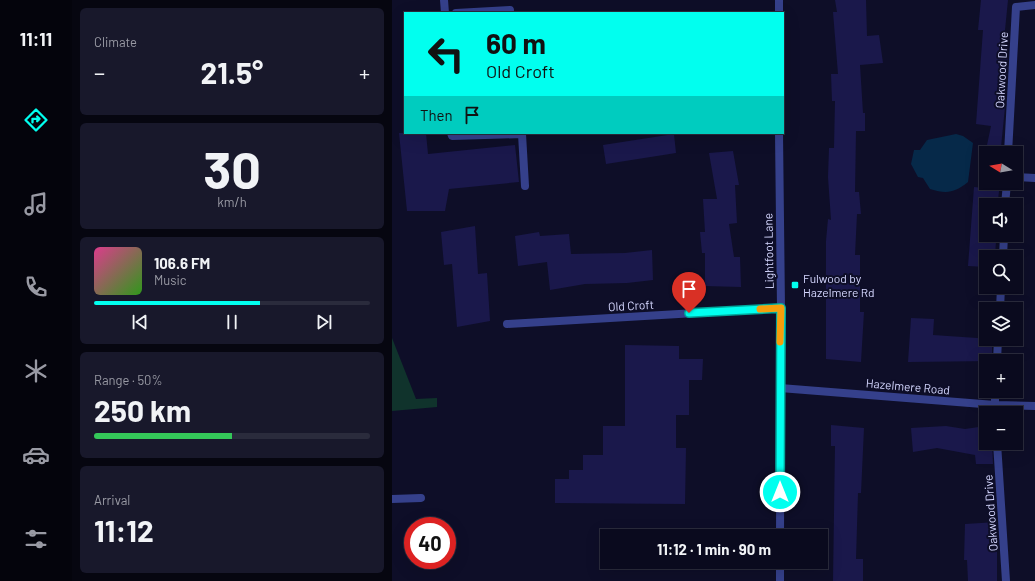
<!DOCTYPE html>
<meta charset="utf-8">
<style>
body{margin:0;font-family:Barlow,sans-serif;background:#18182b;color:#f1f3f6;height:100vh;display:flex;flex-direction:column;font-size:15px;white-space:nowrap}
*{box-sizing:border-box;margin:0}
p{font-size:13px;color:#999aa4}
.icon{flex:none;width:22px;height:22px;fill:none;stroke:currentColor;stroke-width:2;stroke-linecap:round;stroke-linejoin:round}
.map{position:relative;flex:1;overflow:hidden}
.side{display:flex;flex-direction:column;gap:8px;padding:8px;background:#060610;width:320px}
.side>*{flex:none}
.banner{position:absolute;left:12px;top:12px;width:380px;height:122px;border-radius:0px;box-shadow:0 4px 16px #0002,0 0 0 1px #2a2b3c;background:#01ffef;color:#111;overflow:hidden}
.needle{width:26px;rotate:281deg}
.fabs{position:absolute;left:587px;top:146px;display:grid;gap:8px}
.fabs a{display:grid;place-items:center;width:44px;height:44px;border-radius:0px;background:#0a0a1e;box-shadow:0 4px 16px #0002,0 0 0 1px #2a2b3c;font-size:20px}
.speed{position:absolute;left:12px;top:517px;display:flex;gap:8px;font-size:20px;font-weight:700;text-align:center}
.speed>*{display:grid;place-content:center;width:52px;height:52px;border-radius:50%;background:#0a0a1e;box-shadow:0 4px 16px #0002,0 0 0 1px #2a2b3c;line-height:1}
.speed .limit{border:6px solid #d22;background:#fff;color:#111}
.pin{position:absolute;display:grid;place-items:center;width:34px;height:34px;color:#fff;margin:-41px -17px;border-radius:50% 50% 50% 0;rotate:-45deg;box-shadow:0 0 4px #0007}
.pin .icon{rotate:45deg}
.me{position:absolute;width:44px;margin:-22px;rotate:0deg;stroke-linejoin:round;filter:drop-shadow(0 0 3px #0008)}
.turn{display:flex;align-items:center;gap:14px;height:84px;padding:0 16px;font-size:18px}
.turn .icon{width:52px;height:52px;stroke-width:2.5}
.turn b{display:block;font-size:28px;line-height:34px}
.then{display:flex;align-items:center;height:38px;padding:0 16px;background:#0003;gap:8px;font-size:15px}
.big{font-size:30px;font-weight:700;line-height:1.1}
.side .widget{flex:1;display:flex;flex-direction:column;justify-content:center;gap:6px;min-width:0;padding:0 14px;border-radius:6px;background:#18182b}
.side .dial{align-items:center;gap:0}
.dial b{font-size:52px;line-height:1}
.song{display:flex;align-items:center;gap:12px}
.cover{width:48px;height:48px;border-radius:6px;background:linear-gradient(135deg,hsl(330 70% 55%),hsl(110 70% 35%))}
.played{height:4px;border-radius:2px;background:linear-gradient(90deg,#01ffef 60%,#2a2b3c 60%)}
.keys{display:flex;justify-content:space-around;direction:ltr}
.heat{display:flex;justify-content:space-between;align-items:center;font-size:22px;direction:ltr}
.charge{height:6px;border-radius:3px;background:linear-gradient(90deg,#34c759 50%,#2a2b3c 0)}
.trip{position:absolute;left:208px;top:529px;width:228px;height:40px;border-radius:0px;background:#0a0a1e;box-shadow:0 4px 16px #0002,0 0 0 1px #2a2b3c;font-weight:700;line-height:40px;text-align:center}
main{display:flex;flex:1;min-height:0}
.dock{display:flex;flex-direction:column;width:72px;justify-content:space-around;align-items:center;background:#04040c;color:#999aa4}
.dock .icon{width:28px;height:28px}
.dock .current{color:#01ffef}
.dock b{font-size:18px;color:#f1f3f6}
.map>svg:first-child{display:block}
</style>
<main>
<nav class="dock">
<b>11:11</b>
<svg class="icon current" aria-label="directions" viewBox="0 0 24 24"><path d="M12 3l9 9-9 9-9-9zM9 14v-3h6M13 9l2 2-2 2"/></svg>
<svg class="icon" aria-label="music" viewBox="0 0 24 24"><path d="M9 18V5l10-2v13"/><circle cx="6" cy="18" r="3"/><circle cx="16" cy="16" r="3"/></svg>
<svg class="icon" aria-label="phone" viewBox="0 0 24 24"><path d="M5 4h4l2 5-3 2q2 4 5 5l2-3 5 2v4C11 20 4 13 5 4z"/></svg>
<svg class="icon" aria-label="climate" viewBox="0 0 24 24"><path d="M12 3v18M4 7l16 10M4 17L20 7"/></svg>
<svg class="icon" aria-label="car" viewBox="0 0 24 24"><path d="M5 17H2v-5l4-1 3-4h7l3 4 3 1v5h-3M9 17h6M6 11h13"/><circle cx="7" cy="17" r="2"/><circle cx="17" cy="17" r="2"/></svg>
<svg class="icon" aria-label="filters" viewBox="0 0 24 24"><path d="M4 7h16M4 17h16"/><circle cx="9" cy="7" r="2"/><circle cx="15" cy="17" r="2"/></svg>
</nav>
<section class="side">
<div class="widget"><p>Climate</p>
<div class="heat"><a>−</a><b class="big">21.5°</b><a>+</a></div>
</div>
<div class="widget dial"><b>30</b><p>km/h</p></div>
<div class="widget">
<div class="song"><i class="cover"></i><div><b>106.6 FM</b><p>Music</p></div></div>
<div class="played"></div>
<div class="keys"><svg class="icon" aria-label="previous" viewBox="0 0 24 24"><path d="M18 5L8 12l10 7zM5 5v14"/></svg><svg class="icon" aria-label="pause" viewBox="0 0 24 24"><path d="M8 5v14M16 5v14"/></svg><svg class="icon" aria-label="next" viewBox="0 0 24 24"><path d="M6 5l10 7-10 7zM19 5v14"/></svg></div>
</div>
<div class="widget"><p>Range · 50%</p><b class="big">250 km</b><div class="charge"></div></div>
<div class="widget"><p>Arrival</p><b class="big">11:12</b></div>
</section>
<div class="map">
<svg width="643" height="581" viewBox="0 0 643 581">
<rect width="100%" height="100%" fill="#0e0e28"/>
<path fill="#10332c" d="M0,338l24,61 21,-1v9l-45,4z"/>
<path fill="#062949" d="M564,134l7,2 10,7 -5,39c-14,11 -21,12 -38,7l-7,-11 -5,-1 -7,-13 3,-14h6l7,-10z"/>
<path fill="#1a184b" d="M443,0h31l1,36 12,-1 4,28 -23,2 3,48h2v18h-9l-1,61h4l2,22h-4l-2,41h5v57h4l-3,50 -35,-3v-118l2,-22 3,1 -3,-43 1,-29h5l1,-47h-3l-1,-27h7l-5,-62h4z
M589,0h27l-5,50h5l-1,30h-2v27l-4,40 -14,-2 4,-19 -15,-2 7,-94h-5z
M7,133h27l2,21 87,-9 4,37 -70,7 -4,22h-38z
M282,134l2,19 -70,11 -3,-19z
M341,151l6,34h-4l2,38 -8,1 5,33h6l1,30 -36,-1v-33h-3l-2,-21h5l-2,-33h14l-8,-46z
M593,183h15l-2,17h-12v35h8v6h2l-1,16h-9v10l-18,-1 6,-79 10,1z
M83,226l3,48 9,-1 3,48 -33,6 -5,-63 -8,1 -3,-33z
M147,232l1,4 29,-2 2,20 54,-1 27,-3 1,30 -26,3 -42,1 -35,6 -3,-28 -29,4 -3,-30z
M519,318l23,1 -1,16 59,4v22l-84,1z
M233,345l54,1v13h24l-1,21h-13v35h-13v33h10l-1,56 -130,-1v-24h14v-9h14v-15h20v-29h22z
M439,425l33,3 -3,65h-3l-2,66h7v22h-30l2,-135h-4z
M554,426l19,3 21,-3v17h6l1,21h-17l-1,-9 -38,-7 -24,4 -2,-24z
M605,522v59h-29l-1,-21h-3l1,-36z"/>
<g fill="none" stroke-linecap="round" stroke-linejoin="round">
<path stroke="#35408b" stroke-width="8" d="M52,0l1,13
M64,13l54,-3
M59,133l1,3 70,-2 3,52"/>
<path stroke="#35408b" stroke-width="8" d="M616,153l8,-146 19,-2
M624,177l19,1
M613,205l2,-22
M611,257l1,-22
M608,309l1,-22
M115,324l274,-16
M605,361l1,-22
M388,388l215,17 40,1
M603,413v-22
M605,443l9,138
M0,499l29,-1"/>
<path stroke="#35408b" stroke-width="8" d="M387,13v-13
M387,133l2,175 -1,228
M388,581v-19"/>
</g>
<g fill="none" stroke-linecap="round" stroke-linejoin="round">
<defs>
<path id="route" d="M297,313l92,-5 -1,184"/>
</defs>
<use href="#route" stroke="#01a69b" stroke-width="10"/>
<use href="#route" stroke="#01ffef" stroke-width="7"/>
<path stroke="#f59e0b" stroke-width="7" d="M368,309l21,-1 -1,34"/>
</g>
<rect fill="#01ffef" stroke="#0e0e28" stroke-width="1.5" x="399" y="281" width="8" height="8" rx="2"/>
<g text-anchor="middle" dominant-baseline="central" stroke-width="4" stroke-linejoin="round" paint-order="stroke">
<g font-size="12" fill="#d5d7ff" stroke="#0e0e28">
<text transform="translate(609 70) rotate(-87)">Oakwood Drive</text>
<text transform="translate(376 251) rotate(-91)">Lightfoot Lane</text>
<text transform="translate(239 305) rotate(-3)">Old Croft</text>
<text transform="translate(516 386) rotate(5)">Hazelmere Road</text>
<text transform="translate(598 513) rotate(-94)">Oakwood Drive</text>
</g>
<g font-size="12" fill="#d5d7ff" stroke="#0e0e28" text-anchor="start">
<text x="411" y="278">Fulwood by<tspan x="411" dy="14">Hazelmere Rd</tspan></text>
</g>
</g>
</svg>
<div class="fabs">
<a><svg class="needle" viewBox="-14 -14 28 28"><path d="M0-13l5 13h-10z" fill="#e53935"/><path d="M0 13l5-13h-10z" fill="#999aa4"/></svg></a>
<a><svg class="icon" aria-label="sound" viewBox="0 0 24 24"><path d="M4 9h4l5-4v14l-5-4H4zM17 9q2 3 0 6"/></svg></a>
<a><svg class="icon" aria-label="search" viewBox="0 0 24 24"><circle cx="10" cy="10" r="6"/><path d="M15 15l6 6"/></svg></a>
<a><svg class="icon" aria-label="layers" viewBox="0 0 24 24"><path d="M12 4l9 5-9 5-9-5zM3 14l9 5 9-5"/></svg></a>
<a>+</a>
<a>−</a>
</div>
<div class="speed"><div class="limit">40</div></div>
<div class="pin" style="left:297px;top:313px;background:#d93025"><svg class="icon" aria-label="arrive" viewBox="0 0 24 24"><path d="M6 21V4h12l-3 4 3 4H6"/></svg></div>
<svg class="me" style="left:388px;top:492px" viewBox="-20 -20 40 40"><circle r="17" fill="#01ffef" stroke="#fff" stroke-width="3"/><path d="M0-11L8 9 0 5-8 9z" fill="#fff"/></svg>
<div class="trip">11:12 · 1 min · 90 m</div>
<div class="banner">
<div class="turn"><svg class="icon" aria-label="left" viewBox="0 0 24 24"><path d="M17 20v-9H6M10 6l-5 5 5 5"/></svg><div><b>60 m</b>Old Croft</div></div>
<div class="then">Then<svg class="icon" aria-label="arrive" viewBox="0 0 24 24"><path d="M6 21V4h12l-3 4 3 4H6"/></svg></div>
</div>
</div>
</main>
